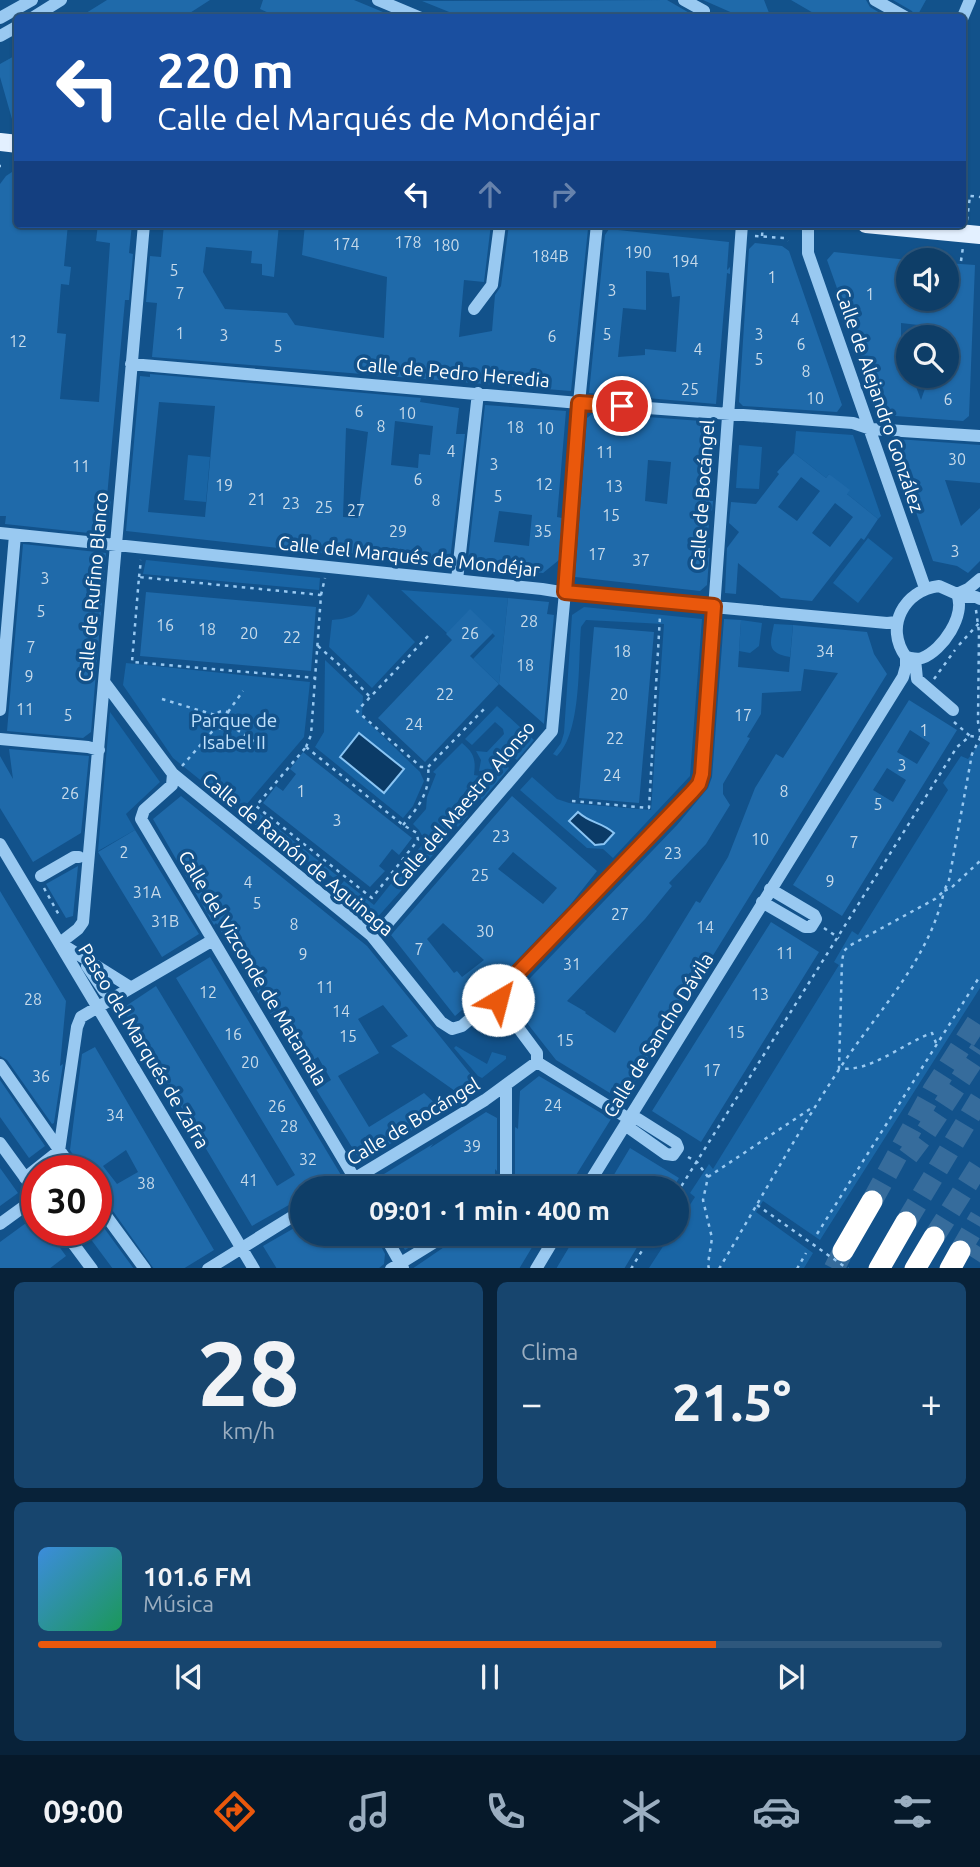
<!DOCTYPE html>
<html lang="es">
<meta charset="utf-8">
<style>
body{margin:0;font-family:Ubuntu,sans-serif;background:#17456e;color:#f1f3f6;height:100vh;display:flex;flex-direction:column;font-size:26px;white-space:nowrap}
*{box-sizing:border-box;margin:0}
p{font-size:23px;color:#9baec0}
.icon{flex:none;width:38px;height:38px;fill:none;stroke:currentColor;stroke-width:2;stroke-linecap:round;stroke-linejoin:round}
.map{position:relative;height:1268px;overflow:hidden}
.details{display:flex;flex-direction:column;gap:14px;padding:14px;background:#082239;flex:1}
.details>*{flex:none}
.hud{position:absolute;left:14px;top:14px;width:952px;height:214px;border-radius:7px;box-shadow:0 2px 5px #0004,0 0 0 2px #2e577c;background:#1a4fa0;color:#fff;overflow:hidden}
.controls{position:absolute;left:896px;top:248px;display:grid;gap:14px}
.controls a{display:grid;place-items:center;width:63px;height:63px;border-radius:50%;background:#0e3e68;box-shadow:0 2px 5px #0004,0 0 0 2px #2e577c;font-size:35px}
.speed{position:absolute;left:21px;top:1155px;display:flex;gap:14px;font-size:35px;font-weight:700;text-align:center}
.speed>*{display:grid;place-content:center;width:91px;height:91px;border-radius:50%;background:#0e3e68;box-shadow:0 2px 5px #0004,0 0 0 2px #2e577c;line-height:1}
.speed .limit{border:10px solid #d22;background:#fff;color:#111}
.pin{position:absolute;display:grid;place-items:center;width:60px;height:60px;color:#fff;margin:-30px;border:4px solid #fff;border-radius:50%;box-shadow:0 2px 7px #0007}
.me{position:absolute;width:77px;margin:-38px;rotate:37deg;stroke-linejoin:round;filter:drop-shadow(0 0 5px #0008)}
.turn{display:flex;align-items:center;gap:24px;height:147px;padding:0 28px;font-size:32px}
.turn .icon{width:91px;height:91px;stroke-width:2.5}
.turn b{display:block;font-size:49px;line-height:60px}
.lanes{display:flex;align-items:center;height:66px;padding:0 28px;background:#0003;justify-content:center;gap:35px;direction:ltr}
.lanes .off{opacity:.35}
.big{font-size:52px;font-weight:700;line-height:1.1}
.details .card{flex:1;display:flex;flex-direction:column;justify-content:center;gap:10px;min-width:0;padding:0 24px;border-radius:10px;background:#17456e}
.details .dial{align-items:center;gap:0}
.dial b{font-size:91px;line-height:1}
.song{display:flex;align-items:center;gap:21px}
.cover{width:84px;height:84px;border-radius:10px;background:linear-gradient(135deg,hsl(210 70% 55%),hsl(150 70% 35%))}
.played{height:7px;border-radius:4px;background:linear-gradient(90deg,#ea580c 75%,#2e577c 75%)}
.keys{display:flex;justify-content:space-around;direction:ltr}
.heat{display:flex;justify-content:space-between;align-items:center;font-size:38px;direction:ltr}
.details .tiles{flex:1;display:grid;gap:14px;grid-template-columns:1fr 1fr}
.card:last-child{grid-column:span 2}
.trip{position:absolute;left:290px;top:1176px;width:399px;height:70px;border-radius:35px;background:#0e3e68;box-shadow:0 2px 5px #0004,0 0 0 2px #2e577c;font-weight:700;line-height:70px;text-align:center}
.dock{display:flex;height:112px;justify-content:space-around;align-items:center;background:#06192a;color:#9baec0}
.dock .icon{width:49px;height:49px}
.dock .selected{color:#ea580c}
.dock b{font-size:32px;color:#f1f3f6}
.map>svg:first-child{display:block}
</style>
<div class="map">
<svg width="980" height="1269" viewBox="0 0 980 1269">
<rect width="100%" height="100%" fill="#12528b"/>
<path fill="#1965a5" d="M796,431l57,4 28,81 -3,3 -31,-25 -18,-20 -3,4 -32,-25z
M739,445l23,2 -3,42 -23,-1z
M188,455l22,2 -4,45 -22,-2z
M868,538l25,20 -35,45 -25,-20z
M146,560l174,18 -1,12 -176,-16z
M401,590l107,8 -9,86 -26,-25 22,-23 -24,-25 -23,23z
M368,594l47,48 -43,46 -43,-41 3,-27c22,-2 26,-5 36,-26z
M584,607l118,12 -12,157 -77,82 -10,-9 -16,-1 -67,-58 12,-13 25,22 12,4 82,7 13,-186 -78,-4 -5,7c-3,34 1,105 -24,129l-4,-2 8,-11 3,-10 8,-118z
M741,620l21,3 -3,23 -9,7 -11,-2z
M774,624l19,1 -3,32c-24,-4 -20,-13 -16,-33z
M325,660l38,36 -1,20 58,56 4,9 -11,25 -10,12 -88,-71 9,-15z
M126,663l184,19 -6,55 -64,75 -67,-54 -50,-73z
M497,706l37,34 -17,20 -8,-6 -14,15 -16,2 2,-11 -5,-9 11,1 17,-18 -1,-5 -8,-7 -23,23 -7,-6z
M110,712l50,70 -34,32 9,16 -37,21z
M462,743c12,10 14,16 12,32 14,3 22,-1 31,-11l4,4 -27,32 -17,-8 -9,12 12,12 -10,11 -3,-3 -9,9 3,4 -74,83 -47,-37 2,-3 10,6 4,-5 30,24 51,-64 -6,-11 -6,-6 13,-15 1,-12 9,-23 -3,-2z
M980,743v245l-160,252 -57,-39 -7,11 57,41 -9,15h-155l22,-34h6v-9l18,-28 -5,-4 19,-29 4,5 126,-204 -5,-3 18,-31 6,4 90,-145 -5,-7 18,-27 7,3z
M254,809l86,69 -3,3 -7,-6 -5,6 -78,-63z
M456,1046l31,18 5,-12 14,4v3l-24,19 -4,-2 -24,-28z"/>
<path fill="#0b3b67" stroke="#8ac5f4" stroke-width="2" d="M359,733l45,36 -20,24 -44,-36z
M578,812c13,12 22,9 36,21l-10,11 -9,1 -26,-24z"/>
<path fill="#1f6aaa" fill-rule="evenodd" d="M107,0h103l-28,18h-104z
M263,0h91l41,17 -115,1 -20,-9z
M667,0l31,18h-234l-42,-17z
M703,0h61l7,18h-27z
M791,0h75l4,7 18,11h-66z
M893,0h33l-10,18 -4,-7z
M18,54v72h-4l-14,-49v-13z
M18,168v56h50l-4,42 7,1 -2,18 -8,-1 -4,49 9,1 -6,65 39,3 11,-159 -14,-2 2,-17h34l-3,29 4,1 -4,46h-4l-18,197 4,1 -2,23 -11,13 -93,-10 1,-8h-6v-332l6,-8z
M164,224h115l-5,53 -12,-2v-11l-11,-1 1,-12 -46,-4 -3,25 22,37 62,4 8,12 89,13 3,-61 -85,-22 3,-31h186l-7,58 -20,-2 -5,57 33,-6 3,-36 6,-9 8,-62 77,3 2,2 -17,162 -419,-34 5,-54 -11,-1 4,-46 11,1z
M609,229l120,13 -2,28 3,-3v7l-3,-1 -11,131 -127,-11 16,-158zM646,271l23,2 3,24 8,-1 -4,56 -31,-3v6l-27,2 5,-49 23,2z
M755,243l27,3 7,5 53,154 -5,7 -94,-6 -4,-4 10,-153z
M834,252l74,8v39h39v-36l28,2 -6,151 -6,5 -81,-6 -55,-155zM901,323l35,4 -3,11h14v38l-4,2 -14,-1 -8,23 -9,-24h-4v-8l-7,-18z
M150,374l271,24 -1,4 39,6 -3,26h9l-15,126 -6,4 -77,-6 -241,-27 14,-155 10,1zM159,402l56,4 -10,111 -57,-5zM395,421l38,5 -3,29 -11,-1 -1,14 -27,-3zM346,428l22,4 -10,86 -15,-1z
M485,405l81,6 -9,106 5,1 -3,42 -16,13 -70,-8 -5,-6zM499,511l33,4 -3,31 -35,-4z
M593,413l122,9 -5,79h3l-1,10 -2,-2 -3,39h3l-3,37 -7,6 -125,-14 12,-159zM648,460l23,2 -4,42 -22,-3z
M897,439l83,6v38l-35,-3 16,46 19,-18v53l-12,12 -11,-7 -24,-5 -40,-115z
M794,453l32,25 3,-4 21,16 -3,4 31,25 -14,21 -3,-2 -49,63 -31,-3 -43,-35 -2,31 -11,-1 2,-45 12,-16 -10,-9 2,-21 25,2 23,-30 -2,-2zM801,477l19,14 -23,30 -19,-14zM835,503l18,14 -23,30 -18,-14z
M23,544l83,9 -15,179 -8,6 -76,-7z
M146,592l170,15 -5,64 -171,-15z
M508,598l41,4 -2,12 7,1 -10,109 -45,-40z
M470,609l24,23 -24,24 29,28 -74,78 -47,-44 74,-78 -6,-6z
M724,619l17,1 -3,47 51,5 4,-47 74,7 7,22 13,20 -264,427 -67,-41 -47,-60 168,-175 31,-37 4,-11zM804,669l34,4 -55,85 -7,-4 -21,34 -27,69 -28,46 -4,-2 -81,132 -30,-20 1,-1 -19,-11 78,-82 27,-33 -3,-3 37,-39 24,-39 -7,-11v-10l27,-46 -3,-1 14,-23 1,-21 39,-2z
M594,627l60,5 -15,171 -60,-5z
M909,700l48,30 -115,186 -49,-31zM910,730l20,13 -13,21 -20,-12zM887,768l19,12 -13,22 -20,-12z
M9,749l80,7 -8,77 -48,29 -33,-54v-52l13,23z
M303,752l109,86 -13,17 -7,-6 -13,17 6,5 -15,16 -107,-84 13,-17 7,5 13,-17 -6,-5z
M181,796l186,150 109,135 -11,17 -74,-52 17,-10 -25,-31 -25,14 21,34 -41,23 31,51 55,-34 19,18 -82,51 -45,-73 15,-9 -13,-23 -16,9 -86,-143 -2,2 -61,-106z
M512,796l85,75 -27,34 -69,72 -46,39 -64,-81zM513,852l44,36 -14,16 -45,-35zM443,923l41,37 -22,17 -5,-6 -3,2 -27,-34z
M135,830l64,104 -37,23 -64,-105z
M78,866l-5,50 -7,2 -20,-34z
M0,891l66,110 -6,65 3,-2 -9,59 -2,1 -45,-64 -7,-4z
M771,922l48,30 -118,190 -49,-31z
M210,957l131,218 -24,13h-14v9l-51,29 -128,-215 2,-5 30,-20 121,200 18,-11 -119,-197z
M95,1047l119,203 -31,19h-29l-51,-72 -7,-4v-22h-13l-13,-21 12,-96zM126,1150l12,22 -21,12 -14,-18z
M539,1076l72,43 -43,69h-44l-9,-6v-55l3,2 2,-38z
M0,1080l45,66 -16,12 -29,-41z
M486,1112l11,6v53l-2,-2v19h-128l-1,-3 67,-41 -3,4z
M630,1148l49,30 -6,10h-67z
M0,1168l18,25 -18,13z
M37,1215v15h10l19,26 -17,13h-49v-27z
M96,1217l38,52h-21l-29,-39h12z
M303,1223v11h72l10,20 -1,10 -6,5h-101l-14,-23z
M394,1234h38l-27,16z
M457,1234h83l-21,35h-107l41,-28z
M577,1234h68l-21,35h-68z"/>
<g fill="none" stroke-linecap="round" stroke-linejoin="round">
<path stroke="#366c9c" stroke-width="21" stroke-dasharray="21 10" stroke-linecap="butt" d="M908,1156l18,-24 54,-82
M872,1201l61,-111 47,-73
M906,1222l74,-123
M934,1237l46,-73
M960,1251l20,-34
M973,1258l7,-11
M834,1269l9,-18"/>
<path stroke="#99c9f1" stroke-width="2.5" stroke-dasharray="3.5 5" stroke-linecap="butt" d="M0,166h1
M962,195l18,2
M967,220l3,-24
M755,236l29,2 4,3
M762,236l1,-12
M961,261l2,-14
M139,577l2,-17
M321,595l4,-17
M976,610l3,22 -1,90 2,10
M428,636l-71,75 64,56h7l59,-61
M959,645l20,-22 1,2
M318,646l26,23 26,28
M934,679l21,-29
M162,699l53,16
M214 720a9 9 0 1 1 18 0a9 9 0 1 1-18 0Z
M228,712l15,-21
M954,722l16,14
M230,725l25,17
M306,747l5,-12 10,-140 -182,-18 -7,85 184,16
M306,747l97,78 14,8 1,7 -46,58 -116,-92z
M182,766l35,-40
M572,801l77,7 11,-192
M244,815l11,-8
M403,825c15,-17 28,-34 25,-58
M44,888l15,27
M824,928l15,10
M936,1043l-4,-10c-27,9 -63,41 -93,35l3,-107 2,-10 5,-5 86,-47 9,-8 5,-11 23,-126 8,-16
M688,1157l9,5 11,15 -5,23 9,38 -4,26 1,5
M708,1177l105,-70
M677,1193l280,-446 13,-11 10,1
M817,1234l163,-258
M631,1269l21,-35
M719,1269c40,-67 78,-136 121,-201 37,-56 90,-109 104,-177l7,-3 29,-27
M797,1269l9,-16"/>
<path stroke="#99c9f1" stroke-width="12" d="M378,0l43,18
M684,0l20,11
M875,0l32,18
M0,18l32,-18
M32,18l29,-18
M962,19l8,-19
M0,36l18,-10
M808,224v29l117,335
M474,309l18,-24 8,-61
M131,364l448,39 274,20 18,6 109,7
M0,533l542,56 31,5 314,29 10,-1
M457,580l21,-187
M939,586l18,8c9,21 -14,56 -35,64 -5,2 -10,0 -16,-1 -22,-30 -2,-67 33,-71z
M957,594l11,-5 12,-10
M958,597h18l4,2
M915,659l2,20 36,31
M105,683l68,91 198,161 70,87 11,7 10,-3 36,-31 201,-211 3,-10 40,-550
M0,710l15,-175
M0,739l88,8 11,3
M173,774l-1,11 -28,25 -3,9 211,355 6,14
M0,844l254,425
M41,876l33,-19h5
M762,902l43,25h6l5,-8 -2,-4 -44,-26
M371,935l15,-10 166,-194 13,-139 14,-189 18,-179
M87,966l17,25
M130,987l-70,-44 18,-14 5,-7 61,-698
M498,995l4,11 35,47v9
M537,1062l92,57h9l38,24 2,5 -5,7 -7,-1 -41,-29
M0,1065l74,106
M506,1085v103
M0,1143l37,51
M25,1178l34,-27 18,-124 4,-10 132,-77
M339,1188l146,-88 52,-38
M586,1188l317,-511 3,-11v-9
M96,1202l49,67
M0,1224l37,-27
M63,1230l29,39
M384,1234l19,34
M208,1269l95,-59
M391,1269l57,-35
M536,1269l21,-35"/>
<path stroke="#e3f0ff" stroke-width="18" d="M0,142l18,2
M866,224l114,11"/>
<path stroke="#fff" stroke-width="21" d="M843,1251l29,-50
M879,1269l27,-47
M915,1269l19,-32
M950,1269l10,-18"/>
<path stroke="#99c9f1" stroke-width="2.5" stroke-dasharray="3.5 5" stroke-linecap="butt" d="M757,1205l91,64"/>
</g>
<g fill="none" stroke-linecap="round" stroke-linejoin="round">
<defs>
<path id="route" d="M498,1000v-5l8,-10 186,-193 7,-8 3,-10 12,-168 -149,-14 14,-189 43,3"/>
</defs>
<use href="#route" stroke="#983908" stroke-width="18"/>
<use href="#route" stroke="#ea580c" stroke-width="12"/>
</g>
<g text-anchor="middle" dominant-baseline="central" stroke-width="7" stroke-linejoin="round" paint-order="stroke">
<g font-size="16" fill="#c7daea">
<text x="408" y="242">178</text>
<text x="346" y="244">174</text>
<text x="446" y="245">180</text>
<text x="638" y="252">190</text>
<text x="550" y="256">184B</text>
<text x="685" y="261">194</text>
<text x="174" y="270">5</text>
<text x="772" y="277">1</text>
<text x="612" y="290">3</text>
<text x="180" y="293">7</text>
<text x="870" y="294">1</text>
<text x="795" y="319">4</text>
<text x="180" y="333">1</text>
<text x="607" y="334">5</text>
<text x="759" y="334">3</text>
<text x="224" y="335">3</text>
<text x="552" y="336">6</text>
<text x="18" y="341">12</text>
<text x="801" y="344">6</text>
<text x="278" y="346">5</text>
<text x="698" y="349">4</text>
<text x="759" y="359">5</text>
<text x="806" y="371">8</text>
<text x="690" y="389">25</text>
<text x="815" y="398">10</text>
<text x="948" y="399">6</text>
<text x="359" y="411">6</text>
<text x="407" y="413">10</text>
<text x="381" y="426">8</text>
<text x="515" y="427">18</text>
<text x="545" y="428">10</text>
<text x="451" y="451">4</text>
<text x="605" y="452">11</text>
<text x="957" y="459">30</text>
<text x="494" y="464">3</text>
<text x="81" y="466">11</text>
<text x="418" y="479">6</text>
<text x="544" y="484">12</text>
<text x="224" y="485">19</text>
<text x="614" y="486">13</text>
<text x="498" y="496">5</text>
<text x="257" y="499">21</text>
<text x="436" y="500">8</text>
<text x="291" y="503">23</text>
<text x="324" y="507">25</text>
<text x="356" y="510">27</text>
<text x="611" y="515">15</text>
<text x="398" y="531">29</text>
<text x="543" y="531">35</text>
<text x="955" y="551">3</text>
<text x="597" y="554">17</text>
<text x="641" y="560">37</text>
<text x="45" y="578">3</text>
<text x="41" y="611">5</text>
<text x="529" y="621">28</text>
<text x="165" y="625">16</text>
<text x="207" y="629">18</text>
<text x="249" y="633">20</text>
<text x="470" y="633">26</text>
<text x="292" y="637">22</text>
<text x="31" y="647">7</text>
<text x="622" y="651">18</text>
<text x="825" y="651">34</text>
<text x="525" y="665">18</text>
<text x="29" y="676">9</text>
<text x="445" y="694">22</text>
<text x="619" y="694">20</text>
<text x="25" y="709">11</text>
<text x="68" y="715">5</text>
<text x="743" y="715">17</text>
<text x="414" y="724">24</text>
<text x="924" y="730">1</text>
<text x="615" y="738">22</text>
<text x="902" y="765">3</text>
<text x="612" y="775">24</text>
<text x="301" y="791">1</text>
<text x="784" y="791">8</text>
<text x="70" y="793">26</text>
<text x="878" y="804">5</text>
<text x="337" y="820">3</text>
<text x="501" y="836">23</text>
<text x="760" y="839">10</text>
<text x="854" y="842">7</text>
<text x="124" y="852">2</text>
<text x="673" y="853">23</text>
<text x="480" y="875">25</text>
<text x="830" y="881">9</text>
<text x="248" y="882">4</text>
<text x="147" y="892">31A</text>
<text x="257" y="903">5</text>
<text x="620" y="914">27</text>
<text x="165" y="921">31B</text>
<text x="294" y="924">8</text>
<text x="705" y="927">14</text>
<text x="485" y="931">30</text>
<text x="419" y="949">7</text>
<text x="785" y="953">11</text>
<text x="303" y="954">9</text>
<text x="572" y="964">31</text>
<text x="325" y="987">11</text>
<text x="208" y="992">12</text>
<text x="760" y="994">13</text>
<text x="33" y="999">28</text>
<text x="341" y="1011">14</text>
<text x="736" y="1032">15</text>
<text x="233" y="1034">16</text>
<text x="348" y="1036">15</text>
<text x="565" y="1040">15</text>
<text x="250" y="1062">20</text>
<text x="712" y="1070">17</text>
<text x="41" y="1076">36</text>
<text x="553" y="1105">24</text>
<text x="277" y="1106">26</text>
<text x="115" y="1115">34</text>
<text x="289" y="1126">28</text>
<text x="472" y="1146">39</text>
<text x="308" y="1159">32</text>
<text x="249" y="1180">41</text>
<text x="146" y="1183">38</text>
</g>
<g font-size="19" fill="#fff" stroke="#12528b">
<text transform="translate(453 372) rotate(5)">Calle de Pedro Heredia</text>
<text transform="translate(880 400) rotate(71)">Calle de Alejandro González</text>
<text transform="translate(702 495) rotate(-86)">Calle de Bocángel</text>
<text transform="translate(409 556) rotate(6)">Calle del Marqués de Mondéjar</text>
<text transform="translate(93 587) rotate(-85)">Calle de Rufino Blanco</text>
<text transform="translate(463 804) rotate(-50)">Calle del Maestro Alonso</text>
<text transform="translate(298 854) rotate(40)">Calle de Ramón de Aguinaga</text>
<text transform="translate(253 968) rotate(59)">Calle del Vizconde de Matamala</text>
<text transform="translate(658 1035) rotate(-58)">Calle de Sancho Dávila</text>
<text transform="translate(144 1046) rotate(59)">Paseo del Marqués de Zafra</text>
<text transform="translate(413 1121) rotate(-31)">Calle de Bocángel</text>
</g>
<g font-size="19" fill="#bfe1fc" stroke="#12528b">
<text x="234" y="720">Parque de<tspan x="234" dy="22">Isabel II</tspan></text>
</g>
</g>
</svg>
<div class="controls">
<a><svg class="icon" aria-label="sound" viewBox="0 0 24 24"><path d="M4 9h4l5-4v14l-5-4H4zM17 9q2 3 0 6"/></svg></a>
<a><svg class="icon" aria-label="search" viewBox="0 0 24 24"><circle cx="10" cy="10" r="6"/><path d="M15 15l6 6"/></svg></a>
</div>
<div class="speed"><div class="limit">30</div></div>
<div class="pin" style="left:622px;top:406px;background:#d93025"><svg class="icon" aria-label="arrive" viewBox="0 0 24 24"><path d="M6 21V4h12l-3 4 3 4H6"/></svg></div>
<svg class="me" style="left:498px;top:1000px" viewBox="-20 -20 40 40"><circle r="19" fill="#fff"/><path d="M0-13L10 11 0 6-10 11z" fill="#ea580c"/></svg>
<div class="trip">09:01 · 1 min · 400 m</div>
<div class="hud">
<div class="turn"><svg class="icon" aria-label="left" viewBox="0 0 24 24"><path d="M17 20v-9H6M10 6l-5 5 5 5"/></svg><div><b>220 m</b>Calle del Marqués de Mondéjar</div></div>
<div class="lanes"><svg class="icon" aria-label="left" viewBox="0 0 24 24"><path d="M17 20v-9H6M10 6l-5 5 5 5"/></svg><svg class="icon off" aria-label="ahead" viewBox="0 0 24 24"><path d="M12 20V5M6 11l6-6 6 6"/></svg><svg class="icon off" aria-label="right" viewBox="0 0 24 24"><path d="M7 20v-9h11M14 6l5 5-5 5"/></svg></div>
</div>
</div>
<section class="details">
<div class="tiles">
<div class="card dial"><b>28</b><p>km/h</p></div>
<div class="card"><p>Clima</p>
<div class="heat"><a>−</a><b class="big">21.5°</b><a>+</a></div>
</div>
<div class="card">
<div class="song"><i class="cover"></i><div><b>101.6 FM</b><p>Música</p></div></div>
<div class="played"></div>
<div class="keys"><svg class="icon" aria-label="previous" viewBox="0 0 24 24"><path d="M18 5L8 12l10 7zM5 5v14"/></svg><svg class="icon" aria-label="pause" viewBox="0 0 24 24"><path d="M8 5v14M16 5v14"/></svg><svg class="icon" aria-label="next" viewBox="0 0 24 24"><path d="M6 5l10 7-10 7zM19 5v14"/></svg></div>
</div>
</div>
</section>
<nav class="dock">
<b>09:00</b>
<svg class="icon selected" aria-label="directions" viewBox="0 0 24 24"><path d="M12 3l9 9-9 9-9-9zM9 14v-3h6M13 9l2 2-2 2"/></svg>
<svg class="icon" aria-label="music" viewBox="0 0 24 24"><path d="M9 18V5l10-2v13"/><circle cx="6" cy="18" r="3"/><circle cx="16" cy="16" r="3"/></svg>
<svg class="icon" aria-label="phone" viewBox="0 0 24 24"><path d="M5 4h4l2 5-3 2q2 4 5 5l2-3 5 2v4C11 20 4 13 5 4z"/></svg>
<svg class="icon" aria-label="climate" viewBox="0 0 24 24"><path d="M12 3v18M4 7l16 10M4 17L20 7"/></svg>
<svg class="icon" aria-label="car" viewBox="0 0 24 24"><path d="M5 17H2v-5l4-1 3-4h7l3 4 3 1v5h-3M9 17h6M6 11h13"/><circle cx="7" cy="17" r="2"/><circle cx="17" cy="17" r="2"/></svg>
<svg class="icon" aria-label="filters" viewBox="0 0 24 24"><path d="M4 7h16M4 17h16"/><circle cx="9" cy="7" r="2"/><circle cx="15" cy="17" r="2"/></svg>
</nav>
